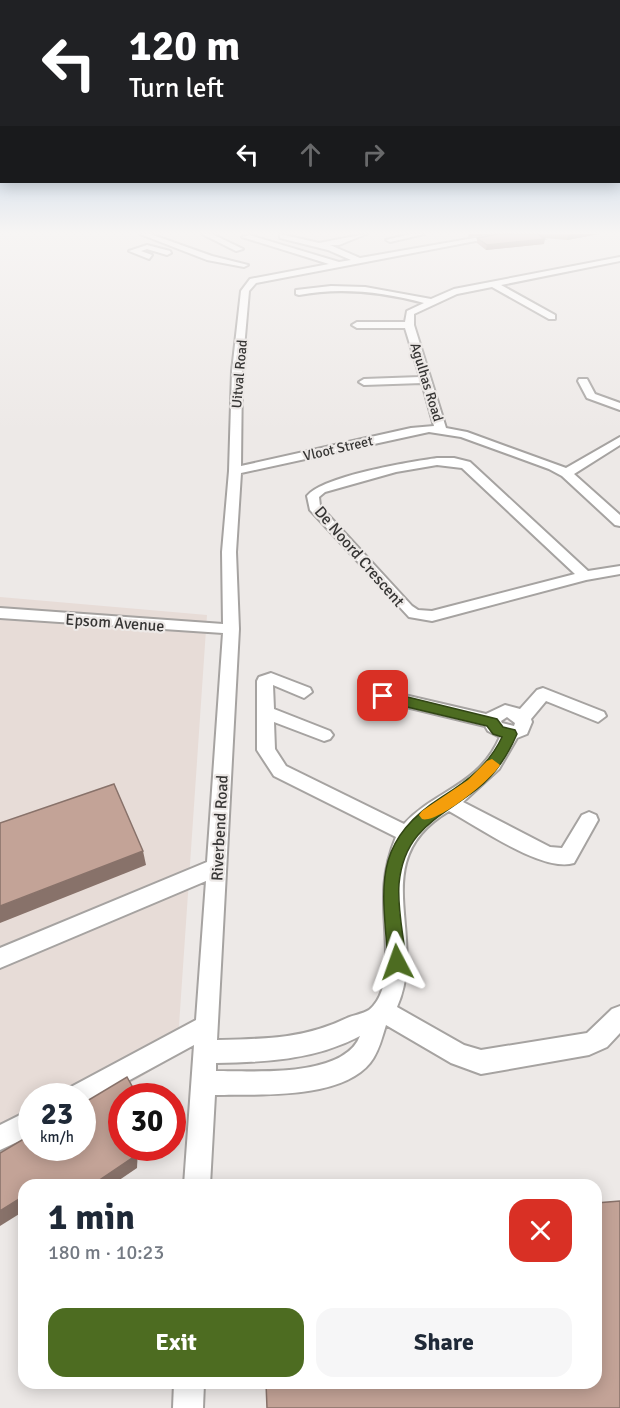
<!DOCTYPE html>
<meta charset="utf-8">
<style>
body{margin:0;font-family:Signika,sans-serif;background:#f6f6f7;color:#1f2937;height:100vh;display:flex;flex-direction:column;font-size:22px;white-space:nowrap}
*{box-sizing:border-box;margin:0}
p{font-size:20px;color:#747a83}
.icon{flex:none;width:33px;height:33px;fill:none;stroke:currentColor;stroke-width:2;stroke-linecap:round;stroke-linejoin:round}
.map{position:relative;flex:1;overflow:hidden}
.drawer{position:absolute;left:18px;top:1179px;width:584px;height:210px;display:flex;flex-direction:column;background:#fff;border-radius:18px;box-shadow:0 3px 15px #0003}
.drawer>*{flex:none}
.hud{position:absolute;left:0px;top:0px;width:621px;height:183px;box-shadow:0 3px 15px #0003;background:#202124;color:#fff;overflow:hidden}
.speed{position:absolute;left:18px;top:1083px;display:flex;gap:12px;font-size:30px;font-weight:700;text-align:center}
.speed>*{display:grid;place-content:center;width:78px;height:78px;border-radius:50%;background:#fff;box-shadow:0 3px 15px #0003;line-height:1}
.speed small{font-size:15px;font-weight:400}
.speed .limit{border:9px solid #d22;background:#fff;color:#111}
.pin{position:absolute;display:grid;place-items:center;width:51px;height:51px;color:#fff;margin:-26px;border-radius:12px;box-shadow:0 3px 9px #0006}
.me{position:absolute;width:66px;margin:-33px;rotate:356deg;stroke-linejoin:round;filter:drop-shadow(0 0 4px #0008)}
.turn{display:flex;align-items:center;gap:21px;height:126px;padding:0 30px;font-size:27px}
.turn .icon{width:78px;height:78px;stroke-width:2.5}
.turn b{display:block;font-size:42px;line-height:51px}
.lanes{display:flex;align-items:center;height:57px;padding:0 30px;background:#0003;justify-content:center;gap:30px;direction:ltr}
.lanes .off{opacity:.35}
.round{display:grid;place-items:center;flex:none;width:63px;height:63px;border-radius:18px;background:#f6f6f7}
.head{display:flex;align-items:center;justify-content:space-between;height:102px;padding:0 30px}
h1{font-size:36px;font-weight:700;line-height:45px}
.primary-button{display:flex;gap:12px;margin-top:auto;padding:12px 30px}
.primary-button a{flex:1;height:69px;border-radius:18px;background:#4d6c21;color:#fff;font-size:24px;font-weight:700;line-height:69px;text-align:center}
.primary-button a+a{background:#f6f6f7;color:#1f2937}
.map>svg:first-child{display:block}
.built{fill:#e7dcd7}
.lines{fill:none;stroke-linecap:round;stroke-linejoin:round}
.minor-casing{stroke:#a6a3a1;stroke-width:4}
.minor{fill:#fff;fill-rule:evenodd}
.wall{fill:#a88c82}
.shaded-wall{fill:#88726a}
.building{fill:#c3a397;stroke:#88726a;stroke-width:1.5}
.route{fill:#4d6c21;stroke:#324615;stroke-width:1.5}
.slow{fill:#f59e0b}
.labels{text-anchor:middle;stroke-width:4.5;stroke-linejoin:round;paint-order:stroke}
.far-street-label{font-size:14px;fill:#363534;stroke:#ede9e7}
.street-label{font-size:16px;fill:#363534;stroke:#ede9e7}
</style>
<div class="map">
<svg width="620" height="1408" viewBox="0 0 620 1408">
<rect width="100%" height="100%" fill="#ede9e7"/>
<polygon class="built" points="0,597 207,615 177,1055 83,1112 82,1096 32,1096 31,1143 0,1162"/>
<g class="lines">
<defs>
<g id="minor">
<polygon points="140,234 150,234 212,256 248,265 244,267 207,260"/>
<polygon points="202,234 212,234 243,249 236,251"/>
<path d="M280,234l39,9 47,-9 -27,11h-9l30,13 137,-24h15l-256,49 -7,8 -7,80 -1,95 170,-38 23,-2 -12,-43 -58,2 -5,-3 5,-3 56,-2 -15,-49h-48l-5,-3 5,-3h48l2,-11 17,-8c-41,-11 -83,-16 -125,-8l-3,-1v-4l35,-4 34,1 66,12 23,-10 166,-32v4l-119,24 54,30v4h-6l-57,-32 -35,7 -43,20v11l32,103 21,4 99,36 54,-31v8l-46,29 46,41v11l-5,-1 -53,-49 -13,-7 -88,-32 -32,-5 -188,41 -5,79 3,77 -22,411c47,-1 87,-1 130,-22 6,-3 16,-4 22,-8 13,-10 17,-31 17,-46 1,-49 -10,-78 10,-127l-122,-61 -17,-26v-69l2,-4 12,-4 39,15 2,4 -8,6 -31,-13 1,24 56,22 3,4 -3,4 -6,2 -50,-19 1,27 11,17 118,58c31,-34 74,-37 96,-87l-12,-6 -3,-5 -108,-26 -2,-4 2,-4 6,-2 103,24 19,-9 15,4 17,-19 6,-2 61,24 2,4 -8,6 -52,-21 -15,18 1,3 -5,12 -10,4 -18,31 -36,33 87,45 12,1 20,-33 7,-3 7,3 2,5 -24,43c-31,10 -97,-37 -125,-52 -85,50 -20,124 -52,196l67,38 17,5 106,-17 25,-24 8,-3v27l-13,14 -18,8 -108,19 -30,-11 -65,-38c-4,12 -7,27 -16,38 -30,37 -113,31 -155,32l-5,90h-26l10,-140 -112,61v-10h-17l4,-8 127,-68 10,-139 -206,87v-20l207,-86 16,-229 -223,-15v-10l223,16 -1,-72 7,-81 3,-100 9,-80 9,-12 79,-15 -87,-27 7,-2 90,27 12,-2 -23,-10 -48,-12zM507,717l8,6 -1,3 -12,-3 -1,-2zM360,1036c-16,42 -107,35 -144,35v-8c51,-1 98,-3 144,-27z"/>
<polygon points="410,234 424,234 390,242 386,240"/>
<polygon points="147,245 170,251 171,253 167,255 147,249 141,251 152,255 149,259 129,251"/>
<polygon points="579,379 587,379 595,394 620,403 620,410 587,398 578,381"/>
<path d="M437,458h17l16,4 118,109 32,-5v8l-34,6 -154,41 -23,-4 -99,-107 -3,-14c16,-20 102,-34 130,-38zM437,465l25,3 113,106 -143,37 -14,-1 -6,-4 -92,-100 -1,-9 6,-5 71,-20z"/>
<polygon points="32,1109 32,1135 0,1150 0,1125"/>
<polygon points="174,1383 204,1383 203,1408 173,1408"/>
</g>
</defs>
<use href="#minor" class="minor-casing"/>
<use href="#minor" class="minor"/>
</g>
<polygon class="wall" points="498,234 599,234 567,240 544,238 544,244 486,250 477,243 477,238"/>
<g class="shaded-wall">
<polygon points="469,234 495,234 468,237"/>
<polygon points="573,234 599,234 567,240 568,235"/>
<polygon points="545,239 544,244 486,250 487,245"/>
<polygon points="143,851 146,865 0,923 0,906"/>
<polygon points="133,1148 138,1148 137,1168 112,1185 92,1185"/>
<polygon points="24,1196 24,1211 0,1226 0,1211"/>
</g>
<g class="building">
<polygon points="498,234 538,234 545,239 487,245 477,238"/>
<polygon points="114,784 143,851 0,906 0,823"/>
<polygon points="127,1077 137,1095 137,1096 122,1096 122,1148 133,1148 132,1158 92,1185 24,1185 24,1196 0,1211 0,1153 32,1134 32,1148 82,1148 82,1104"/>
<polygon points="620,1201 620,1408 267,1408 266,1383 596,1383 596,1203"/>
</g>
<linearGradient id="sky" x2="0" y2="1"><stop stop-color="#87b0d9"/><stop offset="0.54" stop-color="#f7f5f4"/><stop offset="1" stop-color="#f7f5f4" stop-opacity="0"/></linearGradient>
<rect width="620" height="431" fill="url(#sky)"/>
<path class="route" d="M383,691l114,28 6,8 12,3 2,4c-9,21 -21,40 -40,55 -37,29 -73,40 -78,95 -2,25 5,53 7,78l-3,6 -6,2 -6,-2 -3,-6c-5,-74 -18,-119 54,-165 25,-16 47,-32 60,-60l-9,-3 -6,-8 -109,-26 -2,-4z"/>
<path class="slow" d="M492,759l8,6c-9,15 -63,59 -78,54l-3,-4 3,-4 46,-31 19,-19z"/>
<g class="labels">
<g class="far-street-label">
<text transform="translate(239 374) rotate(-85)" y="5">Uitval Road</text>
<text transform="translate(427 382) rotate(73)" y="5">Agulhas Road</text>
<text transform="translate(338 448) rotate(-13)" y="5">Vloot Street</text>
</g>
<g class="street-label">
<text transform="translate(360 556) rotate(49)" y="6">De Noord Crescent</text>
<text transform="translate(115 622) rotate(4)" y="6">Epsom Avenue</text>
<text transform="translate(219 828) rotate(-87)" y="6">Riverbend Road</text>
</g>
</g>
</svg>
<div class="speed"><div>23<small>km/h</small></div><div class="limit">30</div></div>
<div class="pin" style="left:383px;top:696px;background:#d93025"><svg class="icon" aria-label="arrive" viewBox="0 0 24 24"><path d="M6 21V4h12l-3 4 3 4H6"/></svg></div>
<svg class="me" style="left:397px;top:962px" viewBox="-20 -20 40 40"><path d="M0-17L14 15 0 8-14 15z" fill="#4d6c21" stroke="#fff" stroke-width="4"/></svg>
<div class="hud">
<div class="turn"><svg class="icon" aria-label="left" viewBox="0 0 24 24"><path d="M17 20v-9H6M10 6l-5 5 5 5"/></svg><div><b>120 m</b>Turn left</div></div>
<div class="lanes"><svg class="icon" aria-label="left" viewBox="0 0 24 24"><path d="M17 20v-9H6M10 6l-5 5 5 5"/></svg><svg class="icon off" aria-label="ahead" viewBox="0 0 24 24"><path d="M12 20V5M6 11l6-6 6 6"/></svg><svg class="icon off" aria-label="right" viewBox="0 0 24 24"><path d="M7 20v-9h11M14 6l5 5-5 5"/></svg></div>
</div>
<section class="drawer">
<div class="head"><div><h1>1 min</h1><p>180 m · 10:23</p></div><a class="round" style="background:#d93025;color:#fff"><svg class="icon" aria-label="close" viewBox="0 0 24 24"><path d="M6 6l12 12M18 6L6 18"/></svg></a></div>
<div class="primary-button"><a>Exit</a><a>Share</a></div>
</section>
</div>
